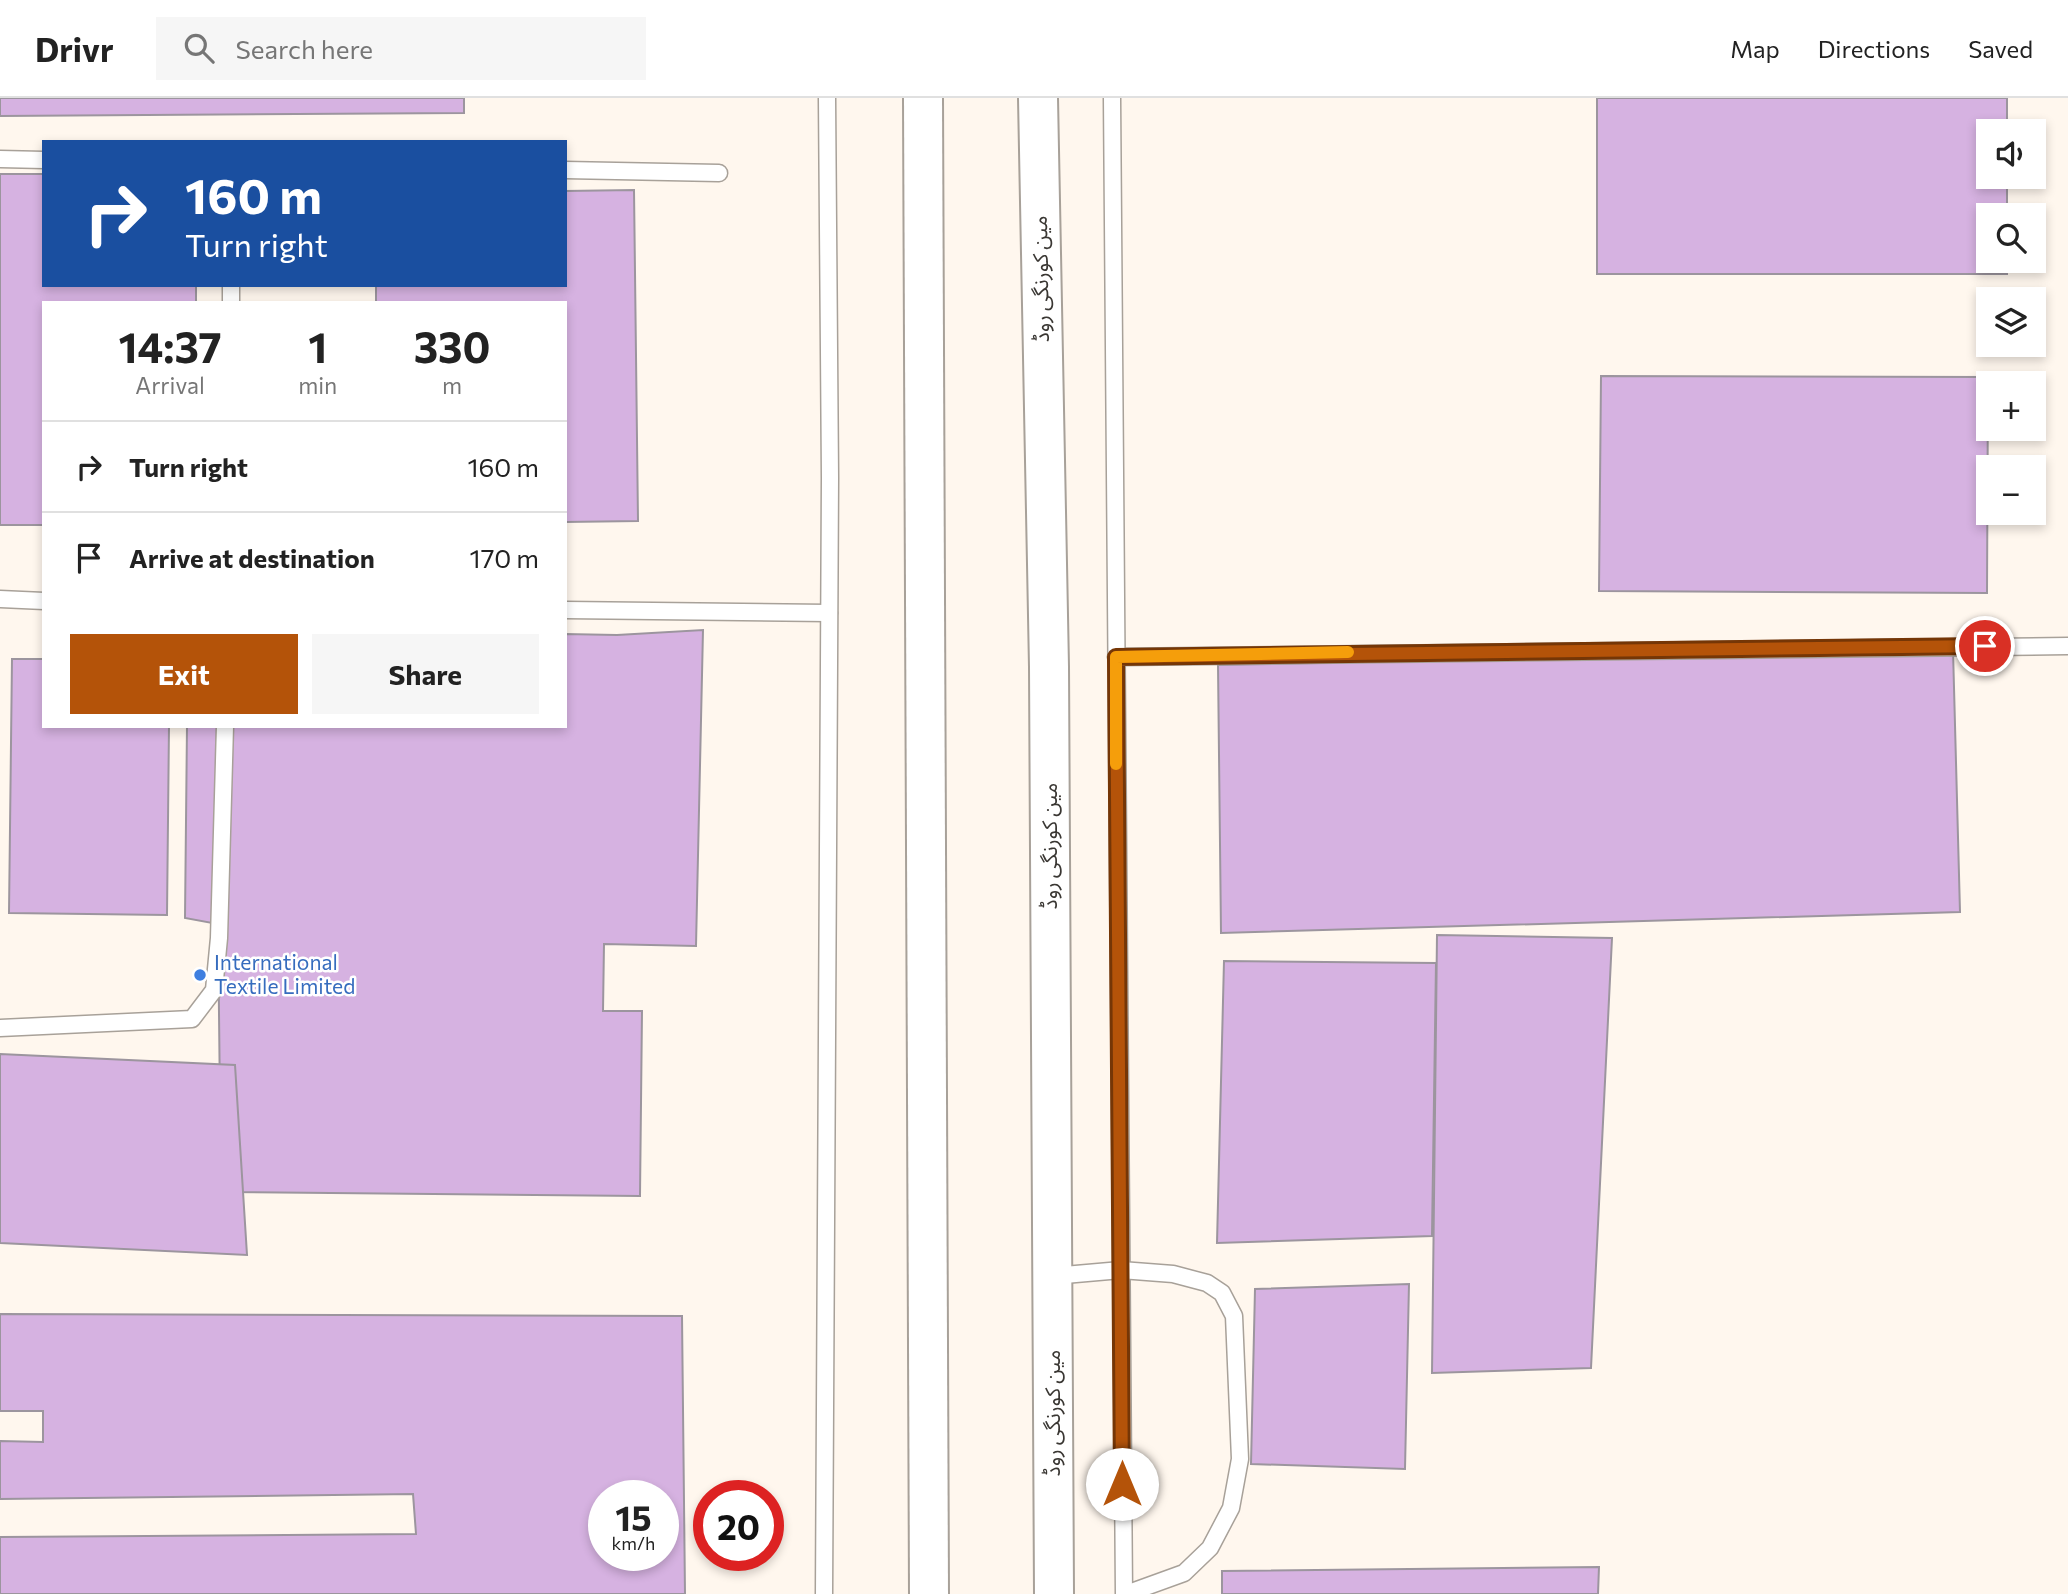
<!DOCTYPE html>
<meta charset="utf-8">
<style>
body{margin:0;font-family:Commissioner,"Noto Sans Arabic",sans-serif;background:#f6f6f6;color:#222;height:100vh;display:flex;flex-direction:column;font-size:26px;white-space:nowrap}
*{box-sizing:border-box;margin:0}
p{font-size:23px;color:#767676}
.icon{flex:none;width:38px;height:38px;fill:none;stroke:currentColor;stroke-width:2;stroke-linecap:round;stroke-linejoin:round}
.map{position:relative;flex:1;overflow:hidden}
.details{position:absolute;left:42px;top:203px;width:525px;height:427px;display:flex;flex-direction:column;background:#fff;border-radius:0px;box-shadow:0 4px 10px #0003}
.details>*{flex:none}
.guide{position:absolute;left:42px;top:42px;width:525px;height:147px;border-radius:0px;box-shadow:0 4px 10px #0003;background:#1a4fa0;color:#fff;overflow:hidden}
.buttons{position:absolute;left:1976px;top:21px;display:grid;gap:14px}
.buttons a{display:grid;place-items:center;width:70px;height:70px;border-radius:0px;background:#fff;box-shadow:0 4px 10px #0003;font-size:35px}
.speed{position:absolute;left:588px;top:1382px;display:flex;gap:14px;font-size:35px;font-weight:700;text-align:center}
.speed>*{display:grid;place-content:center;width:91px;height:91px;border-radius:50%;background:#fff;box-shadow:0 4px 10px #0003;line-height:1}
.speed small{font-size:18px;font-weight:400}
.speed .limit{border:10px solid #d22;background:#fff;color:#111}
.pin{position:absolute;display:grid;place-items:center;width:60px;height:60px;color:#fff;margin:-30px;border:4px solid #fff;border-radius:50%;box-shadow:0 2px 7px #0007}
.me{position:absolute;width:77px;margin:-38px;rotate:0deg;stroke-linejoin:round;filter:drop-shadow(0 0 5px #0008)}
.turn{display:flex;align-items:center;gap:24px;height:147px;padding:0 28px;font-size:32px}
.turn .icon{width:91px;height:91px;stroke-width:2.5}
.turn b{display:block;font-size:49px;line-height:60px}
.eta{display:flex;justify-content:space-evenly;align-items:center;height:119px;text-align:center}
.eta b{font-size:42px;font-weight:700;line-height:49px}
.cta{display:flex;gap:14px;margin-top:auto;padding:14px 28px}
.cta a{flex:1;height:80px;border-radius:0px;background:#b45309;color:#fff;font-size:28px;font-weight:700;line-height:80px;text-align:center}
.cta a+a{background:#f6f6f6;color:#222}
ul{padding:0;list-style:none}
li{display:flex;align-items:center;gap:21px;height:91px;padding:0 28px;border-top:2px solid #e0e0e0}
li div{flex:1}
li b{display:block;font-size:26px}
li em{font-style:normal}
header{display:flex;align-items:center;gap:42px;box-sizing:border-box;height:98px;padding:0 35px;background:#fff;border-bottom:2px solid #e0e0e0}
header strong{font-size:33px}
nav{display:flex;gap:38px;margin-inline-start:auto;font-size:24px}
.search{width:490px;height:63px;background:#f6f6f6;display:flex;align-items:center;gap:18px;box-sizing:border-box;padding:0 24px;border-radius:0px;color:#767676;font-size:26px}
.map>svg:first-child{display:block}
.building{fill:#d6b2e1;stroke:#9c959e;stroke-width:2;fill-rule:evenodd}
.lines{fill:none;stroke-linecap:round;stroke-linejoin:round}
.lane-casing{stroke:#a8a199;stroke-width:19}
.primary-casing{stroke:#a8a199;stroke-width:42}
.lane{stroke:#fff;stroke-width:16}
.primary{stroke:#fff;stroke-width:38}
.route-casing{stroke:#753606;stroke-width:18}
.route{stroke:#b45309;stroke-width:12}
.slow{stroke:#f59e0b;stroke-width:12}
.shop-dot{fill:#3f7fe0;stroke:#fff;stroke-width:2.5}
.labels{text-anchor:middle;stroke-width:5;stroke-linejoin:round;paint-order:stroke}
.street-label{font-size:21px;fill:#3a3733;stroke:#fff}
.shop-label{font-size:21px;fill:#366cbe;stroke:#fff;text-anchor:start}
</style>
<header>
<strong>Drivr</strong>
<div class="search"><svg class="icon" aria-label="search" viewBox="0 0 24 24"><circle cx="10" cy="10" r="6"/><path d="M15 15l6 6"/></svg>Search here</div>
<nav><a>Map</a><a>Directions</a><a>Saved</a></nav>
</header>
<div class="map">
<svg width="2068" height="1496" viewBox="0 0 2068 1496">
<rect width="100%" height="100%" fill="#fff7ee"/>
<g class="building">
<polygon points="0,0 464,0 464,15 0,18"/>
<polygon points="1597,0 2007,0 2007,33 1988,33 1988,79 2007,79 2007,117 1988,117 1988,163 2007,163 2007,176 1597,176"/>
<polygon points="0,76 44,76 44,187 196,187 196,205 44,205 44,427 0,427"/>
<polygon points="634,92 638,423 565,424 565,205 376,205 376,187 565,187 565,93"/>
<polygon points="1601,278 1988,279 1987,495 1599,493"/>
<polygon points="703,532 696,848 604,846 603,913 642,913 640,1098 221,1094 218,826 185,820 187,628 565,628 565,536 617,537"/>
<polygon points="1953,552 1960,814 1221,835 1218,567"/>
<polygon points="12,561 44,561 44,628 169,628 167,817 9,815"/>
<polygon points="1437,837 1612,840 1591,1270 1432,1275"/>
<polygon points="1224,863 1436,865 1432,1138 1217,1145"/>
<polygon points="0,956 235,967 247,1157 0,1145"/>
<polygon points="1409,1186 1405,1371 1251,1366 1255,1191"/>
<path d="M0,1216l682,2 3,278h-685v-57l416,-3 -3,-40 -413,5v-58l43,1v-31h-43zM604,1398h59v60h-59z"/>
<polygon points="1599,1469 1598,1496 1222,1496 1222,1473"/>
</g>
<g class="lines">
<defs>
<g id="lane">
<polyline points="1112,0 1124,1496"/>
<polyline points="0,61 44,62"/>
<polyline points="565,72 719,75"/>
<polyline points="231,205 231,187"/>
<polyline points="0,501 44,503"/>
<polyline points="565,512 829,515"/>
<polyline points="1116,559 2068,548"/>
<polyline points="0,930 192,921 214,892 219,840 225,628"/>
<polyline points="1053,1178 1121,1172 1173,1176 1207,1185 1222,1195 1234,1218 1240,1361 1231,1410 1210,1450 1184,1475 1126,1496"/>
<polyline points="824,1496 830,380 827,0"/>
</g>
<g id="primary">
<polyline points="923,0 929,1496"/>
<polyline points="1038,0 1049,569 1054,1496"/>
</g>
</defs>
<use href="#lane" class="lane-casing"/>
<use href="#primary" class="primary-casing"/>
<use href="#lane" class="lane"/>
<use href="#primary" class="primary"/>
</g>
<g class="lines">
<defs>
<polyline id="route" points="1122,1386 1116,559 1985,548"/>
</defs>
<use href="#route" class="route-casing"/>
<use href="#route" class="route"/>
<polyline class="slow" points="1116,666 1116,559 1348,554"/>
</g>
<circle class="shop-dot" cx="200" cy="877" r="7"/>
<g class="labels">
<g class="street-label">
<text transform="translate(1041 181) rotate(-91)" y="7">مین کورنگی روڈ</text>
<text transform="translate(1050 748) rotate(-90)" y="7">مین کورنگی روڈ</text>
<text transform="translate(1053 1315) rotate(-90)" y="7">مین کورنگی روڈ</text>
</g>
<g class="shop-label">
<text x="214" y="872">International<tspan x="214" dy="24">Textile Limited</tspan></text>
</g>
</g>
</svg>
<div class="buttons">
<a><svg class="icon" aria-label="sound" viewBox="0 0 24 24"><path d="M4 9h4l5-4v14l-5-4H4zM17 9q2 3 0 6"/></svg></a>
<a><svg class="icon" aria-label="search" viewBox="0 0 24 24"><circle cx="10" cy="10" r="6"/><path d="M15 15l6 6"/></svg></a>
<a><svg class="icon" aria-label="layers" viewBox="0 0 24 24"><path d="M12 4l9 5-9 5-9-5zM3 14l9 5 9-5"/></svg></a>
<a>+</a>
<a>−</a>
</div>
<div class="speed"><div>15<small>km/h</small></div><div class="limit">20</div></div>
<div class="pin" style="left:1985px;top:548px;background:#d93025"><svg class="icon" aria-label="arrive" viewBox="0 0 24 24"><path d="M6 21V4h12l-3 4 3 4H6"/></svg></div>
<svg class="me" style="left:1122px;top:1386px" viewBox="-20 -20 40 40"><circle r="19" fill="#fff"/><path d="M0-13L10 11 0 6-10 11z" fill="#b45309"/></svg>
<div class="guide">
<div class="turn"><svg class="icon" aria-label="right" viewBox="0 0 24 24"><path d="M7 20v-9h11M14 6l5 5-5 5"/></svg><div><b>160 m</b>Turn right</div></div>
</div>
<section class="details">
<div class="eta">
<div><b>14:37</b><p>Arrival</p></div>
<div><b>1</b><p>min</p></div>
<div><b>330</b><p>m</p></div>
</div>
<ul>
<li><svg class="icon" aria-label="right" viewBox="0 0 24 24"><path d="M7 20v-9h11M14 6l5 5-5 5"/></svg><div><b>Turn right</b></div><em>160 m</em></li>
<li><svg class="icon" aria-label="arrive" viewBox="0 0 24 24"><path d="M6 21V4h12l-3 4 3 4H6"/></svg><div><b>Arrive at destination</b></div><em>170 m</em></li>
</ul>
<div class="cta"><a>Exit</a><a>Share</a></div>
</section>
</div>
